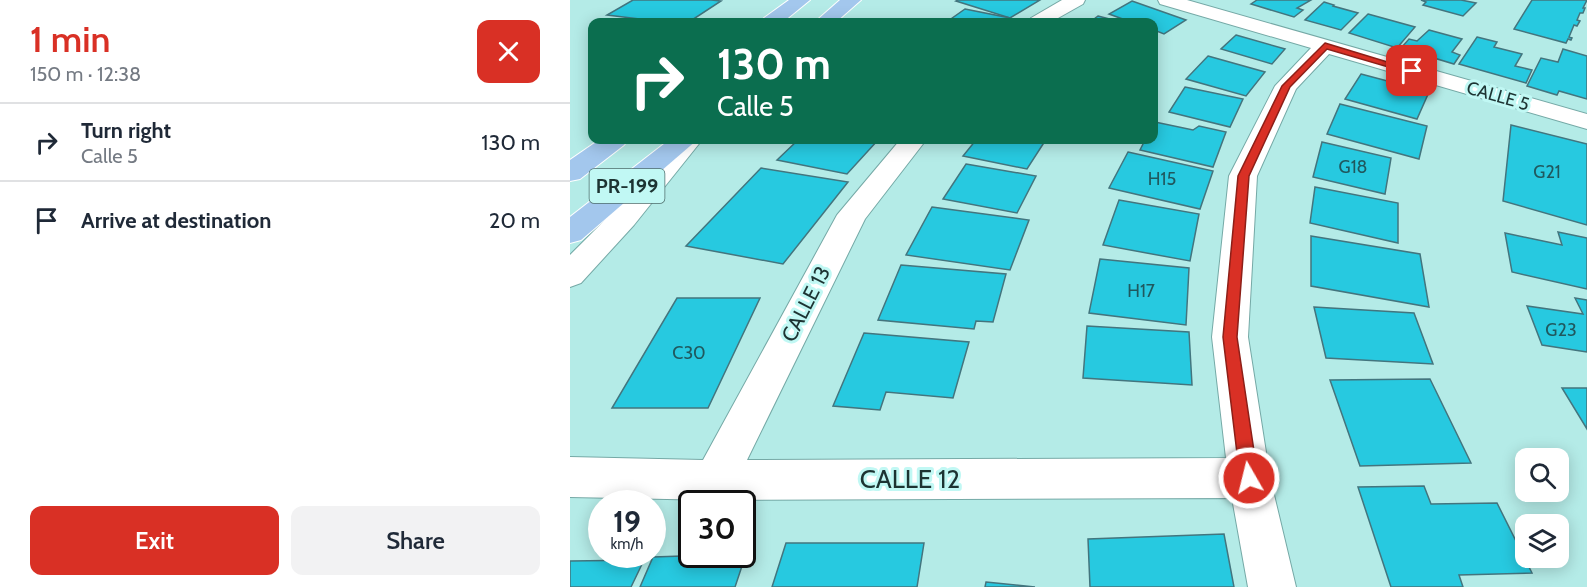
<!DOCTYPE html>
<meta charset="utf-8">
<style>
body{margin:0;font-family:Cabin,sans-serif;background:#f2f2f3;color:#1f2937;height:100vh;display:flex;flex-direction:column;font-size:22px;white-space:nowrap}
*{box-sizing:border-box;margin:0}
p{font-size:20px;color:#747a83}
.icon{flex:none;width:33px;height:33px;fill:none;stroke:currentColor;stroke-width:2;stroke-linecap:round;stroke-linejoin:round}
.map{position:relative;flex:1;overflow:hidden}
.side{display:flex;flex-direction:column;background:#fff;width:570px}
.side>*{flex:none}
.guide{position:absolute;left:18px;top:18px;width:570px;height:126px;border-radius:12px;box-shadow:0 3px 15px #0003;background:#0b6e4f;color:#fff;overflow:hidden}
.buttons{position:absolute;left:945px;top:448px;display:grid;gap:12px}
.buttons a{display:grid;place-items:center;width:54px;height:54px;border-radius:12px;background:#fff;box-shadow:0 3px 15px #0003;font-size:30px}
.speed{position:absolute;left:18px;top:490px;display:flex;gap:12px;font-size:30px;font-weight:700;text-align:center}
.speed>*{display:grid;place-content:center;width:78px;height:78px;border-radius:50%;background:#fff;box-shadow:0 3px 15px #0003;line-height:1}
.speed small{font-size:15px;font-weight:400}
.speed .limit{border:3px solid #111;border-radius:9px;background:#fff;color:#111}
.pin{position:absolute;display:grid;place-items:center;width:51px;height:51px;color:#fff;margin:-26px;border-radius:12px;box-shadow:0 3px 9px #0006}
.me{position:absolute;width:66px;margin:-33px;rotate:352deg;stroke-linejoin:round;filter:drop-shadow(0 0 4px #0008)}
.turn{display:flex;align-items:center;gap:21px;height:126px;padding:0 30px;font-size:27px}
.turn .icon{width:78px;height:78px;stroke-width:2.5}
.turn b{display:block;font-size:42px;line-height:51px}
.round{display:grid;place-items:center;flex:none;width:63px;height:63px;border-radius:12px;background:#f2f2f3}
.headline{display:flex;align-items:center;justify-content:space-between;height:102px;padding:0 30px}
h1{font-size:36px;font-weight:600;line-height:45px;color:#d93025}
.action{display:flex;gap:12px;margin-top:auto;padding:12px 30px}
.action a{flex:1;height:69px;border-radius:12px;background:#d93025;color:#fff;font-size:24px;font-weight:600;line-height:69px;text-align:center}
.action a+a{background:#f2f2f3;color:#1f2937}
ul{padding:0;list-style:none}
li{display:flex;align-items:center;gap:18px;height:78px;padding:0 30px;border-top:2px solid #e0e1e3}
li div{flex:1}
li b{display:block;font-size:22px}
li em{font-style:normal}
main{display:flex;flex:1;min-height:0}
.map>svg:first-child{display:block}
.building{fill:#27c9e0;stroke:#43757e;stroke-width:1.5}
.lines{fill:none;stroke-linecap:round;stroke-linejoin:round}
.minor-casing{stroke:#75a9a6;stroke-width:2}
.major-casing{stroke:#fff;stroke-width:2}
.minor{fill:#fff;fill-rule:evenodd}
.major{fill:#a3c7ed;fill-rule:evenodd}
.route{fill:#d93025;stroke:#8d1f18;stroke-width:1.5}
.labels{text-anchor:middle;stroke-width:6;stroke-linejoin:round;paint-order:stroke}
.far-street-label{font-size:18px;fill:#1d3332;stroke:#c1f8f4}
.number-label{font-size:18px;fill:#20585e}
.shield{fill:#c1f8f4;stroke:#4e6e6c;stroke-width:1.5}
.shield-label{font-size:20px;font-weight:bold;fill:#1d3332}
.street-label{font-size:21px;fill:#1d3332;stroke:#c1f8f4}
.near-street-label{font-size:26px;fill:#1d3332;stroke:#c1f8f4}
</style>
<main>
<section class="side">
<div class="headline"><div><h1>1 min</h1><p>150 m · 12:38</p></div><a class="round" style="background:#d93025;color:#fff"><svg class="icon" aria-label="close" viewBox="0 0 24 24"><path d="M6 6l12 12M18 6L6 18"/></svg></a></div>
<ul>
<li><svg class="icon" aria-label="right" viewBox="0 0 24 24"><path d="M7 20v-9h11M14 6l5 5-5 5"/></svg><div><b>Turn right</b><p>Calle 5</p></div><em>130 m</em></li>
<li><svg class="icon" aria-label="arrive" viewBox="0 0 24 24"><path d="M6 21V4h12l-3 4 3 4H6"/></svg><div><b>Arrive at destination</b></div><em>20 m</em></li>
</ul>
<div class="action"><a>Exit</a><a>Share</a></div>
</section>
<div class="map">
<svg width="1017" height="587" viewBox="0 0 1017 587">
<rect width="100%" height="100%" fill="#b4ebe7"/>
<g class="building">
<polygon points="63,0 141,0 151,1 119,22 94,22 37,15"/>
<polygon points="388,0 470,0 440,18 386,1"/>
<polygon points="687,0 741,0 727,8 733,10 724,17 681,4"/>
<polygon points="851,0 891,0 906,3 893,16 853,5 856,2"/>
<polygon points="962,0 1017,0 1013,8 1015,8 1013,13 1010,13 1007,20 1010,21 1007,26 1004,25 999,37 1002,38 1001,40 998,39 996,43 944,29"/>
<polygon points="562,1 616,20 594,34 584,30 584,22 561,22 539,14"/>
<polygon points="754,2 764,5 763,6 788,13 771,30 735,20"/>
<polygon points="395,9 440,18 435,22 378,21"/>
<polygon points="798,14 845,27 827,48 779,33"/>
<polygon points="528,16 551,22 520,22"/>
<polygon points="859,30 892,39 882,52 890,55 884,64 831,48 839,39 847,41"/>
<polygon points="666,35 715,49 702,64 651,49"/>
<polygon points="907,37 927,42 924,47 952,54 945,66 962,70 956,83 889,64"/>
<polygon points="993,49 1017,56 1017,99 989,91 987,95 957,86 971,58 988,62"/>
<polygon points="638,56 695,72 676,96 616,79"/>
<polygon points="791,74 859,92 847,119 775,99"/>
<polygon points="615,87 673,99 660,127 599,112"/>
<polygon points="770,104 857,126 849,159 757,134"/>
<polygon points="585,122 623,130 629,126 656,132 643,167 570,150 574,142 564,140 584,140"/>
<polygon points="941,125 1017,144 1017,225 933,201"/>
<polygon points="228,140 308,140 277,174 207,160"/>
<polygon points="406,140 466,140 475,141 457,169 393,156"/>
<polygon points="752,142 821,158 815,194 743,177"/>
<polygon points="558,152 643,171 630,209 539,188"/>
<polygon points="396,164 466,176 447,213 373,199"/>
<polygon points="191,168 278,182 213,264 116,246"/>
<polygon points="745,187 828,203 828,243 740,223"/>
<polygon points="549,200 629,214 620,261 533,245"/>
<polygon points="362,207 459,220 440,270 336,255"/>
<polygon points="988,232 1017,238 1017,289 942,272 935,233 992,245"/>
<polygon points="741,236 850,254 859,307 741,286"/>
<polygon points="530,259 619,268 616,325 519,313"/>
<polygon points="331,265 436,274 423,322 406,321 404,329 308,320"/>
<polygon points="107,298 190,298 138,408 42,408"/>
<polygon points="1005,298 1017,300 1017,352 972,345 957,306 1013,314"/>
<polygon points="744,307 844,313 863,364 756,358"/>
<polygon points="517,326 619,332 622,385 513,378"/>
<polygon points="294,333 399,342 383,398 316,392 310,410 263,406"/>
<polygon points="860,379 901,463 790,466 760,380"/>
<polygon points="992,388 1017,388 1017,429"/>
<polygon points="854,486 861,504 927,503 962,573 889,575 893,587 821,587 788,487"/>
<polygon points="654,534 664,587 520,587 518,539"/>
<polygon points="216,543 354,543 347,587 202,587"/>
<polygon points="172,554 176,554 165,587 70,587 83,557"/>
<polygon points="74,560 61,587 0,587 0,561"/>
<polygon points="416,582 465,587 415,587"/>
</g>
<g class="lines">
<defs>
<g id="minor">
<polygon points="492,0 515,0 513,4 481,22 458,22 461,18"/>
<polygon points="588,0 617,0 1017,114 1017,129 759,54 726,89 687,176 678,337 700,478 726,587 678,587 662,498 145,500 0,497 0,457 133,460 267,215 330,140 356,140 295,219 177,460 656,458 642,337 659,176 705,86 741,48 590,4"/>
<polygon points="106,140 132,140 64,225 11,283 0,287 0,255 44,211"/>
</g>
<g id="major">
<polygon points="219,0 240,0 213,22 191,22 194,18"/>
<polygon points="270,0 291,0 266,22 245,22"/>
<polygon points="29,140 58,140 54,145 10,179 0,181 0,160"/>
<polygon points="99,140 127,140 11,240 0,243 0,217"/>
</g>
</defs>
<use href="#minor" class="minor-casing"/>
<use href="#major" class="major-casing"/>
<use href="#minor" class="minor"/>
<use href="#major" class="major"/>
</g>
<polygon class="route" points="755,43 847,71 842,74 757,49 720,87 679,176 667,337 688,478 685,484 679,486 673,484 670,478 653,337 668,176 712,86"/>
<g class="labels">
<g class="far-street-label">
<text transform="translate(928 96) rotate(16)" y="6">CALLE 5</text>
</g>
<g class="number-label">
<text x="783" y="173">G18</text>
<text x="977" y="178">G21</text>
<text x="592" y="185">H15</text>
<text x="571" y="297">H17</text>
<text x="991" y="336">G23</text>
<text x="119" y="359">C30</text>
</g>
<rect class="shield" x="19.5" y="169" width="75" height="34" rx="4.5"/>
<g class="shield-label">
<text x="57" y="193">PR-199</text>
</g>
<g class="street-label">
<text transform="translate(236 304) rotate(-63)" y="7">CALLE 13</text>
</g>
<g class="near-street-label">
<text x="340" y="488">CALLE 12</text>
</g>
</g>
</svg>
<div class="buttons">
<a><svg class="icon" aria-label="search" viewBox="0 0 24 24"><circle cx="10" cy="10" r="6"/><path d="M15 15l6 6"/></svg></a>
<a><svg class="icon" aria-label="layers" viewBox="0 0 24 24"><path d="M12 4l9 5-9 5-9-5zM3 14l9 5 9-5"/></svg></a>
</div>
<div class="speed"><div>19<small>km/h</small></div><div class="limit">30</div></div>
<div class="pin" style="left:842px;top:71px;background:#d93025"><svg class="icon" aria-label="arrive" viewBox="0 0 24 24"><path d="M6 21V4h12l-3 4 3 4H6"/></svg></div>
<svg class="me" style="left:679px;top:478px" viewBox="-20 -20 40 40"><circle r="17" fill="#d93025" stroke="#fff" stroke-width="3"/><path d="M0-11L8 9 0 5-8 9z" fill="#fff"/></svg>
<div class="guide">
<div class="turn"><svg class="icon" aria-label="right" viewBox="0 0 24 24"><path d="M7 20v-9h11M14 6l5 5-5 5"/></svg><div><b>130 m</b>Calle 5</div></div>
</div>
</div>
</main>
